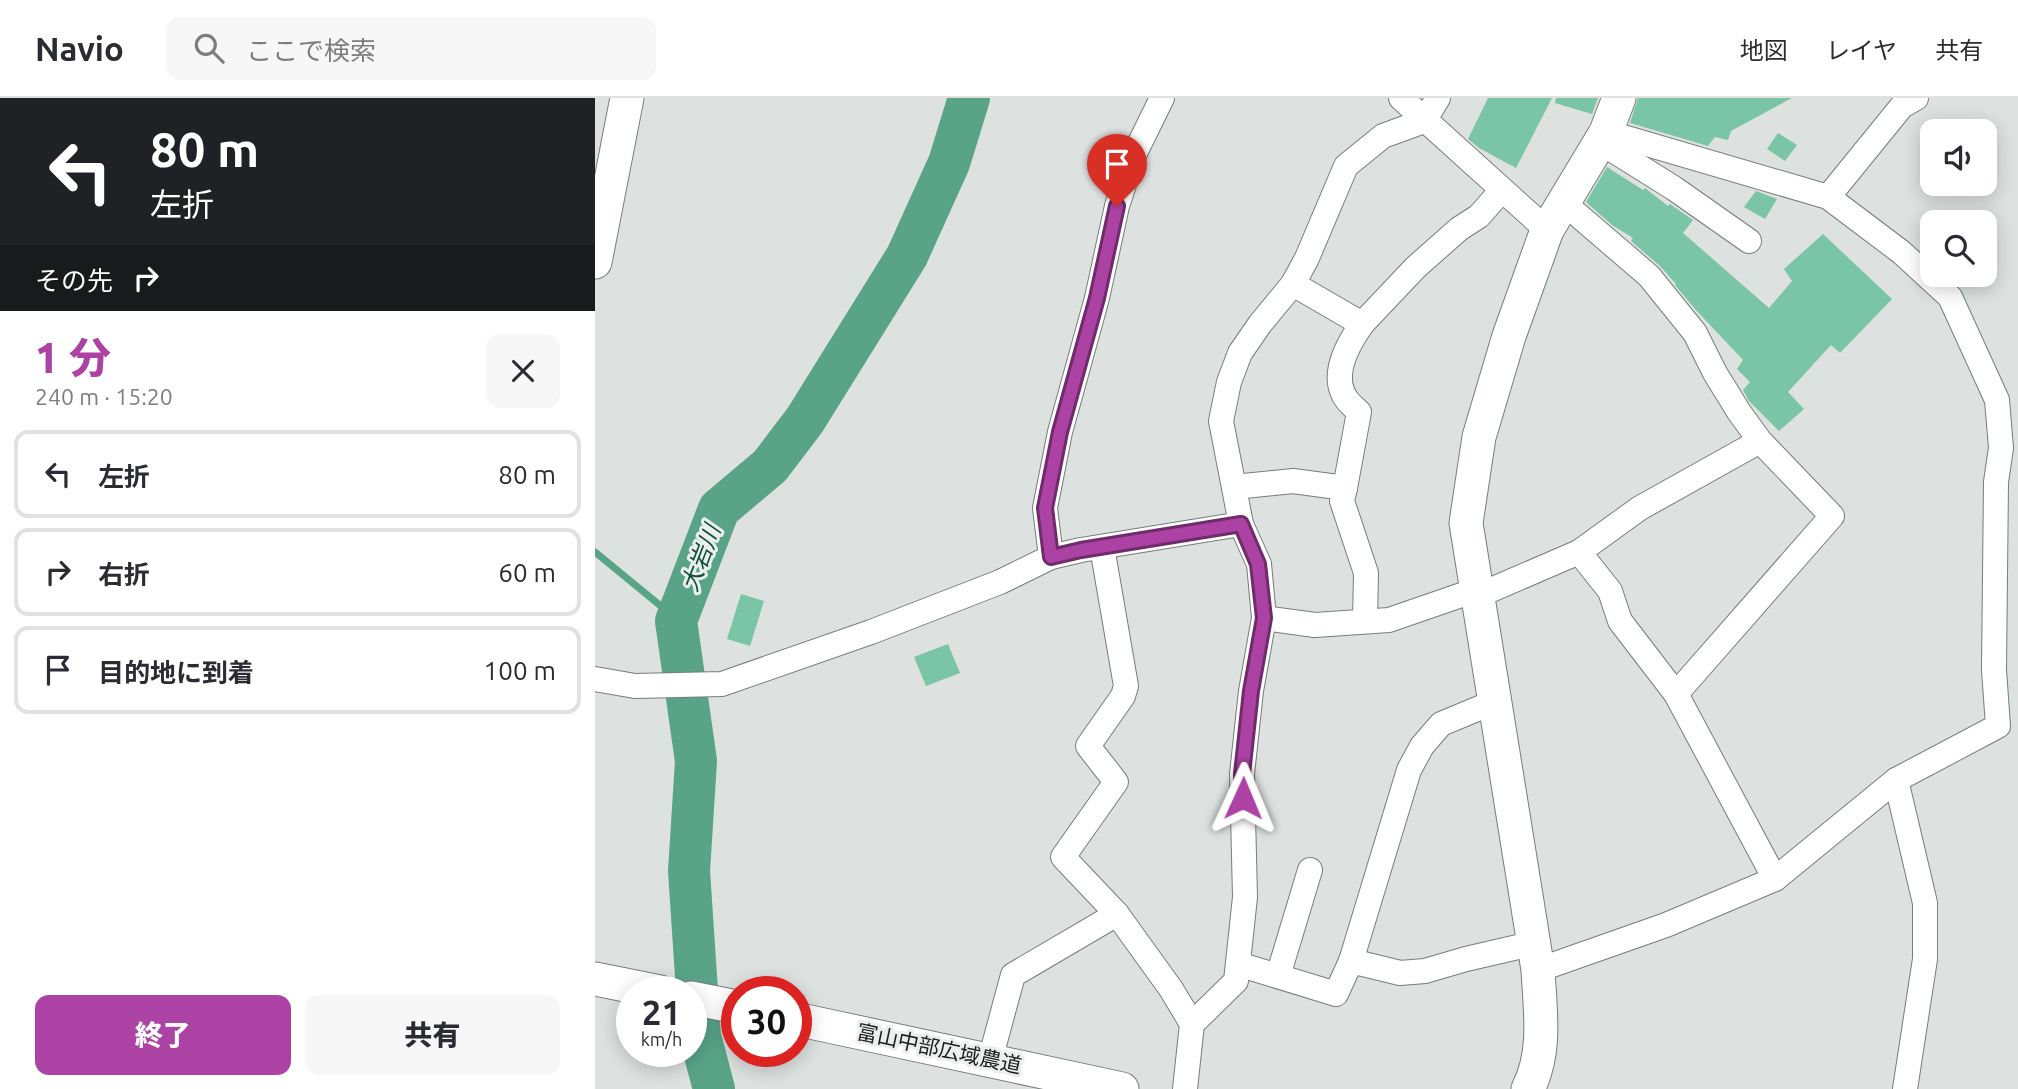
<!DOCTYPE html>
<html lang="ja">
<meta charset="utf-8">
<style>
body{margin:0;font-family:Ubuntu,"Noto Sans JP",sans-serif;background:#f7f7f7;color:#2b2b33;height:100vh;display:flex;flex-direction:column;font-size:26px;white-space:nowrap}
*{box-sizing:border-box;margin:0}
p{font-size:23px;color:#7c7c81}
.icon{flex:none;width:38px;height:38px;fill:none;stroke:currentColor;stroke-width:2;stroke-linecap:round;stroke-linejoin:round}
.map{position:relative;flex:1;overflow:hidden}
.details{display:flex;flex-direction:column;background:#fff;width:595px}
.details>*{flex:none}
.hud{background:#202124;color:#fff;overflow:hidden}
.fabs{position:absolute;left:1325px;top:21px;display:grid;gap:14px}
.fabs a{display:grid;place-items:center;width:77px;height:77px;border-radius:14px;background:#fff;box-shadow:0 4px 18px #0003;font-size:35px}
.speed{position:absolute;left:21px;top:878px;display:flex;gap:14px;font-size:35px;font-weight:700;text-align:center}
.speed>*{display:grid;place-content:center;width:91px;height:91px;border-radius:50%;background:#fff;box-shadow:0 4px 18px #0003;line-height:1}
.speed small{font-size:18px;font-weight:400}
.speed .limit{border:10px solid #d22;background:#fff;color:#111}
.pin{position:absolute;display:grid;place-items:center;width:60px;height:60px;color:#fff;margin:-72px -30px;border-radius:50% 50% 50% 0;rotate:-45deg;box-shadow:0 0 7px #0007}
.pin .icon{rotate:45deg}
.me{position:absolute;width:77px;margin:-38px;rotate:1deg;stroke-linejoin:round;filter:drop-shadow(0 0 5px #0008)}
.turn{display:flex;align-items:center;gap:24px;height:147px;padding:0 35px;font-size:32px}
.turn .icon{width:91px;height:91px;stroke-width:2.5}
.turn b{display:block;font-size:49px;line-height:60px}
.then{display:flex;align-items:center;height:66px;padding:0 35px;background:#0003;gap:14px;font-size:26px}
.round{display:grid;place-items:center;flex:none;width:74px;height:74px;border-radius:14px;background:#f7f7f7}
.headline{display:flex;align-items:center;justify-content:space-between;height:119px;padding:0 35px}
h1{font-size:42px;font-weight:800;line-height:52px;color:#ac42a4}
.primary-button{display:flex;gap:14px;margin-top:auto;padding:14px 35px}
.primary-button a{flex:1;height:80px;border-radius:14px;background:#ac42a4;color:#fff;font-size:28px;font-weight:800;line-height:80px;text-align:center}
.primary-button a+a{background:#f7f7f7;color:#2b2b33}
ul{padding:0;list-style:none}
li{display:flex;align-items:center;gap:21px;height:88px;margin:0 14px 10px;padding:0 21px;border:4px solid #e1e1e2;border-radius:14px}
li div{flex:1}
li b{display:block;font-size:26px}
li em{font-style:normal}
header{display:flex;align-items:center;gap:42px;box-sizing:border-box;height:98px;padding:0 35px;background:#fff;border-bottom:2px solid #e1e1e2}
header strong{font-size:33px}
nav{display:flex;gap:38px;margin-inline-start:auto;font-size:24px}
.search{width:490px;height:63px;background:#f7f7f7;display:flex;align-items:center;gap:18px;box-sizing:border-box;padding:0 24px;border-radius:14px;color:#7c7c81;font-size:26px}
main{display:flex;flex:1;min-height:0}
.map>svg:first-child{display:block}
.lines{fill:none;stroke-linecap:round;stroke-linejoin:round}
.stream{stroke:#59a489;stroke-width:7}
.river{stroke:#59a489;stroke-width:42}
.building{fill:#7ac5a8}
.street-casing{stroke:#787c7b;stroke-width:26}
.secondary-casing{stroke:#787c7b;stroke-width:35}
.street{stroke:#fff;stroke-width:24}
.secondary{stroke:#fff;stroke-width:33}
.route-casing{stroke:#702b6b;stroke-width:18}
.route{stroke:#ac42a4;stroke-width:12}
.labels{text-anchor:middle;stroke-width:6;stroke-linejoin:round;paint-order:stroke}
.street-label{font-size:21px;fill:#1c1d1d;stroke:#eaefed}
.water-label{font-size:23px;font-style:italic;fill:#0e4d3a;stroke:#eaefed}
</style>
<header>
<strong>Navio</strong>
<div class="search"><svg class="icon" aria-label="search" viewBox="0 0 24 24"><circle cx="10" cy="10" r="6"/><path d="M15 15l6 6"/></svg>ここで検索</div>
<nav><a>地図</a><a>レイヤ</a><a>共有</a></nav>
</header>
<main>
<section class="details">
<div class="hud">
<div class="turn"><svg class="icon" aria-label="left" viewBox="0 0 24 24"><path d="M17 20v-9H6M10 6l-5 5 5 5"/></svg><div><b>80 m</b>左折</div></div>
<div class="then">その先<svg class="icon" aria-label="right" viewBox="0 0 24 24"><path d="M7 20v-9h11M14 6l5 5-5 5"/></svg></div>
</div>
<div class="headline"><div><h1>1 分</h1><p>240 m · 15:20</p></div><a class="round"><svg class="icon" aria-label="close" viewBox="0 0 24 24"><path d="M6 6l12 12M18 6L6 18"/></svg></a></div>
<ul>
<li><svg class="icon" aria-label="left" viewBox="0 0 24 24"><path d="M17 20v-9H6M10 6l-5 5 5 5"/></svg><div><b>左折</b></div><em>80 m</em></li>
<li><svg class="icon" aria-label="right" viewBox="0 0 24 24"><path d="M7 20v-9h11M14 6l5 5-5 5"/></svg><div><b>右折</b></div><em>60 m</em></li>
<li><svg class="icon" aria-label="arrive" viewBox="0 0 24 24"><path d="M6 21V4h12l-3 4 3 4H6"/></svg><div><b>目的地に到着</b></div><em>100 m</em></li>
</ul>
<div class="primary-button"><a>終了</a><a>共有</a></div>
</section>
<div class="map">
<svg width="1423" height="991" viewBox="0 0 1423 991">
<rect width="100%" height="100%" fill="#dde1df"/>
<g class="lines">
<polyline class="stream" points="0,454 67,509 81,523"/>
<polyline class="river" points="119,991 105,938 94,773 101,663 81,523 124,411 175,368 210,322 312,158 354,65 374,0"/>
</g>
<g class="building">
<polygon points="893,0 957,0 921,70 884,50 873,41"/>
<polygon points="961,0 1003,0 997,16 960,5"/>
<polygon points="1043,0 1197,0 1136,33 1133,42 1120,39 1113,48 1035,25"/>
<polygon points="1183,35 1202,47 1190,63 1172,51"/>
<polygon points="1012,69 1048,92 1050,90 1073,108 1075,106 1098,122 1088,135 1174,210 1197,183 1189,171 1228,136 1297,201 1245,255 1236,247 1193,294 1209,311 1184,333 1154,303 1148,292 1155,284 1142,271 1148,262 1100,211 1080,187 1081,186 1065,168 1036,143 1038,140 1017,127 991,104"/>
<polygon points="1161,93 1182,101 1170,121 1149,109"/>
<polygon points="146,496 169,503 155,548 132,541"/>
<polygon points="353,546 365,575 331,588 319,559"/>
</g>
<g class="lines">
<defs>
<g id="street">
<polyline points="806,0 952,132"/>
<polyline points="1005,44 1080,91 1154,143"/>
<polyline points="1233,99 1307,8 1321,0"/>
<polyline points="969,105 1054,178 1100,235 1120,275 1144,314 1165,343 1237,418 1081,596 1025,523 1015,493 984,454 1045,410 1165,343"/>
<path d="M698,186l69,40c-14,20 -33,52 -15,76 3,4 8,8 12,12l-14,76"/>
<polyline points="767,226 821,169 864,131 884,118 907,92"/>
<polyline points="639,389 698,383 750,390 747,403 771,475 770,523"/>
<polyline points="507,449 531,588 528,598 493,648 521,684 468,759 522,816 576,891 597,926"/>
<polyline points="456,459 450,410 465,334 502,200 522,108 538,59 567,0"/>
<polyline points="882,498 984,454"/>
<polyline points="669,520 720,527 794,522 881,492"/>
<polyline points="0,581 40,588 127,586 276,534 405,484 456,459 486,452 646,426"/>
<polyline points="1081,596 1180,781"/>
<polyline points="1301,682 1330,805 1330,861 1310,991"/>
<polyline points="756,863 814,672 827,648 846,626 899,604"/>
<polyline points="643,866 741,896 756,863 805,875 830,873 871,861 940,845"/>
<polyline points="943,872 1071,827 1180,781 1301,682 1403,628 1399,572 1401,384 1406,350 1402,302 1355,199 1306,154 1233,99 1011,34"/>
<polyline points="683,878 715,772"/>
<polyline points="395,962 418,877 522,816"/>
<polyline points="590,991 597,926 641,883 650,799 647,676 656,593 669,520 664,466 646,426 626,323 634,284 645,255 665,226 698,186 712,160 751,68 788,38 829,23 843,0"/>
</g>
<g id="secondary">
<polyline points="0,164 32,0"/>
<polyline points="0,881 65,894"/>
<polyline points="96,900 142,909"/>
<polyline points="201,921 527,991"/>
<path d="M933,991c19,-37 12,-79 10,-119l-72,-447 13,-86 30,-101 38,-106 59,-98 13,-34"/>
</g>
</defs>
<use href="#street" class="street-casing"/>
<use href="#secondary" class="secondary-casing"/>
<use href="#street" class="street"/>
<use href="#secondary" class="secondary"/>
</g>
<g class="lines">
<defs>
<polyline id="route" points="522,108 502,200 465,334 450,410 456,459 486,452 646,426 663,466 669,520 656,593 647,676 648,700"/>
</defs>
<use href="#route" class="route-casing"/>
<use href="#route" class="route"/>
</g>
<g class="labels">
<g class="street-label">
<text transform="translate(344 951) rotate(12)" y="7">富山中部広域農道</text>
</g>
<g class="water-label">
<text transform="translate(106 460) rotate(-69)" y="8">大岩川</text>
</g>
</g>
</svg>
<div class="fabs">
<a><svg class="icon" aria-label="sound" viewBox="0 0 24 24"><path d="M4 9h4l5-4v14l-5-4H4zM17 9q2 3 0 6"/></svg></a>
<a><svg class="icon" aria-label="search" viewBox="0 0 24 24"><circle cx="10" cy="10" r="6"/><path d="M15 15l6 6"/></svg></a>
</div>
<div class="speed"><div>21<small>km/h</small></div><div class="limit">30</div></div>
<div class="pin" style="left:522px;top:108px;background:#d93025"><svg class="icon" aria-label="arrive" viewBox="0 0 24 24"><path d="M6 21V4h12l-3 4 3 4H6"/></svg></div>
<svg class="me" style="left:648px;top:700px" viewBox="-20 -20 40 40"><path d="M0-17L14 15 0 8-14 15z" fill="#ac42a4" stroke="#fff" stroke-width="4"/></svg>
</div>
</main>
